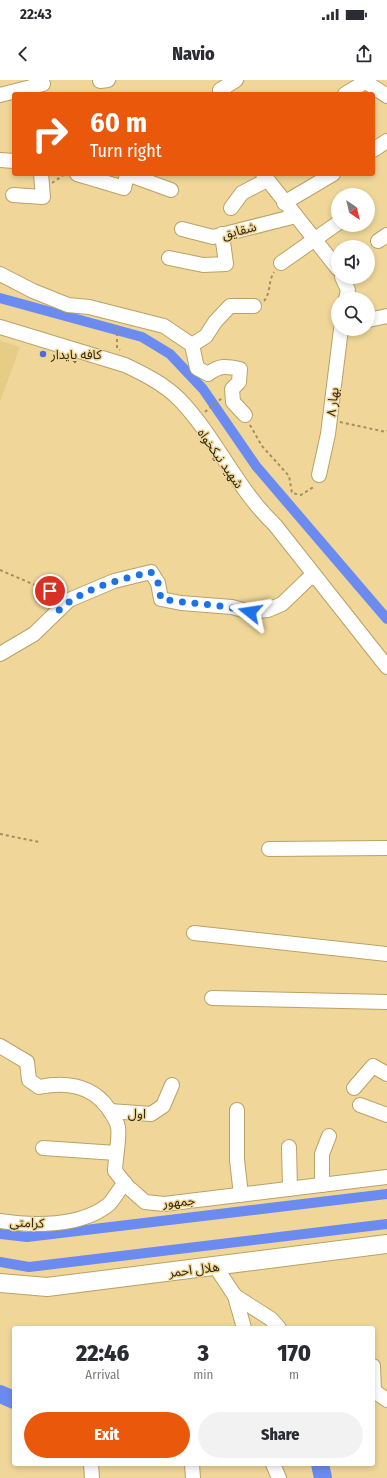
<!DOCTYPE html>
<meta charset="utf-8">
<style>
body{margin:0;font-family:"Fira Sans Condensed","Noto Sans Arabic",sans-serif;background:#f2f2f3;color:#2b2b33;height:100vh;display:flex;flex-direction:column;font-size:15px;white-space:nowrap}
*{box-sizing:border-box;margin:0}
p{font-size:13px;color:#7c7c81}
.icon{flex:none;width:22px;height:22px;fill:none;stroke:currentColor;stroke-width:2;stroke-linecap:round;stroke-linejoin:round}
.map{position:relative;flex:1;overflow:hidden}
.side{position:absolute;left:12px;top:1246px;width:363px;height:140px;display:flex;flex-direction:column;background:#fff;border-radius:4px;box-shadow:0 2px 6px #0003}
.side>*{flex:none}
.hud{position:absolute;left:12px;top:12px;width:363px;height:84px;border-radius:4px;box-shadow:0 2px 6px #0003;background:#ea580c;color:#fff;overflow:hidden}
.needle{width:26px;rotate:145deg}
.fabs{position:absolute;left:331px;top:108px;display:grid;gap:8px}
.fabs a{display:grid;place-items:center;width:44px;height:44px;border-radius:50%;background:#fff;box-shadow:0 2px 6px #0003;font-size:20px}
.pin{position:absolute;display:grid;place-items:center;width:34px;height:34px;color:#fff;margin:-17px;border:2px solid #fff;border-radius:50%;box-shadow:0 1px 4px #0007}
.me{position:absolute;width:44px;margin:-22px;rotate:285deg;stroke-linejoin:round;filter:drop-shadow(0 0 3px #0008)}
.turn{display:flex;align-items:center;gap:14px;height:84px;padding:0 12px;font-size:18px}
.turn .icon{width:52px;height:52px;stroke-width:2.5}
.turn b{display:block;font-size:28px;line-height:34px}
.eta{display:flex;justify-content:space-evenly;align-items:center;height:68px;text-align:center}
.eta b{font-size:24px;font-weight:800;line-height:28px}
.cta{display:flex;gap:8px;margin-top:auto;padding:8px 12px}
.cta a{flex:1;height:46px;border-radius:24px;background:#ea580c;color:#fff;font-size:16px;font-weight:800;line-height:46px;text-align:center}
.cta a+a{background:#f2f2f3;color:#2b2b33}
.status{display:flex;justify-content:space-between;align-items:center;height:28px;padding:0 20px;background:#fff;direction:ltr}
.status svg{height:11px;fill:currentColor}
header{display:flex;justify-content:space-between;align-items:center;height:52px;padding:0 12px;background:#fff;font-size:18px;font-weight:800}
.map>svg:first-child{display:block}
.built{fill:#e7cc86}
.lines{fill:none;stroke-linecap:round;stroke-linejoin:round}
.canal{stroke:#6b8bf1;stroke-width:10}
.river{stroke:#6b8bf1;stroke-width:18}
.minor-casing{stroke:#b9a265;stroke-width:16}
.major-casing{stroke:#b9a265;stroke-width:20}
.path{stroke:#a18f60;stroke-width:2;stroke-dasharray:3 3;stroke-linecap:butt}
.minor{stroke:#fff;stroke-width:14}
.major{stroke:#fff;stroke-width:18}
.route{stroke:#1a73e8;stroke-width:7;stroke-dasharray:0 12.6}
.poi-dot{fill:#4c6bdf;stroke:#f0d799;stroke-width:1.5}
.labels{text-anchor:middle;stroke-width:3;stroke-linejoin:round;paint-order:stroke}
.street-label{font-size:13px;fill:#32280f;stroke:#f0d799}
.poi-label{font-size:13px;fill:#32280f;stroke:#f0d799;text-anchor:start}
</style>
<div class="status"><b>22:43</b><svg viewBox="0 0 49 12"><path d="M0 12V9h3v3zM5 12V6h3v6zM10 12V3h3v9zM15 12V0h3v12zM26 1h20v11H26zM47 4h2v5h-2z"/></svg></div>
<header><svg class="icon" aria-label="back" viewBox="0 0 24 24"><path d="M15 5l-7 7 7 7"/></svg>Navio<svg class="icon" aria-label="share" viewBox="0 0 24 24"><path d="M12 15V3M7 8l5-5 5 5M5 13v7h14v-7"/></svg></header>
<div class="map">
<svg width="387" height="1398" viewBox="0 0 387 1398">
<rect width="100%" height="100%" fill="#f0d799"/>
<polygon class="built" points="0,261 20,267 0,322"/>
<g class="lines">
<g class="canal">
<polyline points="0,218 142,257 170,274 203,309 256,386 387,539"/>
<polyline points="0,1154 27,1157 387,1114"/>
<polyline points="0,1182 29,1187 387,1144"/>
</g>
<g class="river">
<polyline points="0,1314 14,1320"/>
<polyline points="320,1384 323,1398"/>
</g>
<defs>
<g id="minor">
<polyline points="363,0 387,16"/>
<polyline points="100,1 108,0"/>
<polyline points="220,10 236,0"/>
<polyline points="345,14 365,2"/>
<polyline points="0,15 43,4"/>
<polyline points="373,70 387,61"/>
<polyline points="0,80 14,81"/>
<polyline points="77,94 124,108 127,94"/>
<polyline points="127,94 171,110"/>
<polyline points="263,94 338,189"/>
<polyline points="13,115 43,117 41,94"/>
<polyline points="284,123 333,94"/>
<polyline points="231,128 242,113 267,100"/>
<polyline points="182,149 213,157 296,136"/>
<polyline points="378,161 387,155"/>
<polyline points="169,178 203,185 226,184 222,154"/>
<polyline points="281,183 338,143"/>
<path d="M0,194l33,17 35,14 21,2 75,19 28,19 5,23 11,6c12,-9 18,-8 32,-5l-1,13 -7,7 1,13 12,13"/>
<polyline points="342,197 348,210 346,219"/>
<polyline points="368,240 387,236"/>
<path d="M0,247l125,38c19,9 39,19 54,34 37,38 57,89 96,126l112,142"/>
<polyline points="192,265 206,256 215,242 230,226 254,226"/>
<polyline points="319,395 328,354 341,249"/>
<polyline points="0,574 34,554 69,520 114,501 151,492 158,503 161,519 181,523 232,527 250,532 268,530 282,524 308,499 315,497"/>
<polyline points="269,769 387,768"/>
<polyline points="194,853 387,874"/>
<polyline points="212,918 387,922"/>
<path d="M0,966l27,16 2,18 10,7c26,-5 52,-3 69,21 4,6 9,13 10,19 2,9 -3,34 -3,44l12,15 18,16 19,2 223,-27"/>
<polyline points="354,1008 373,986 387,994"/>
<polyline points="360,1025 387,1035"/>
<polyline points="237,1030 237,1080 241,1115"/>
<polyline points="110,1031 151,1034 163,1026 172,1005"/>
<polyline points="289,1067 290,1109"/>
<polyline points="43,1068 116,1073"/>
<polyline points="322,1105 322,1074 329,1056"/>
<path d="M0,1141c33,5 80,6 108,-16 5,-4 11,-16 17,-22"/>
<polyline points="215,1186 235,1216 244,1248"/>
<polyline points="235,1216 271,1239 279,1248"/>
<polyline points="373,1286 374,1311 387,1320"/>
<polyline points="91,1384 92,1398"/>
<polyline points="192,1384 193,1398"/>
<polyline points="273,1384 279,1398"/>
</g>
<polyline id="major" points="0,1203 47,1207 387,1164"/>
</defs>
<use href="#minor" class="minor-casing"/>
<use href="#major" class="major-casing"/>
<g class="path">
<polyline points="52,103 65,94"/>
<path d="M264,221c7,-8 4,-20 10,-29"/>
<polyline points="117,247 117,268 120,270"/>
<polyline points="205,332 222,318"/>
<polyline points="340,342 386,352 387,351"/>
<polyline points="250,345 262,366 289,396 292,413 301,415 315,406"/>
<polyline points="0,490 49,511 52,520"/>
<polyline points="0,754 39,762"/>
</g>
<use href="#minor" class="minor"/>
<use href="#major" class="major"/>
</g>
<g class="lines">
<path class="route" d="M50,511l7,21c25,-24 61,-32 94,-40l7,11 3,16c30,5 60,5 89,13"/>
</g>
<circle class="poi-dot" cx="43" cy="274" r="4"/>
<g class="labels">
<g class="street-label">
<text transform="translate(239 150) rotate(-14)" y="5">شقایق</text>
<text transform="translate(332 322) rotate(-83)" y="5">بهار ۸</text>
<text transform="translate(221 378) rotate(55)" y="5">شهید نیکخواه</text>
<text transform="translate(137 1033) rotate(2)" y="5">اول</text>
<text transform="translate(179 1121) rotate(-5)" y="5">جمهور</text>
<text transform="translate(27 1142) rotate(2)" y="5">کرامتی</text>
<text transform="translate(194 1189) rotate(-7)" y="5">هلال احمر</text>
</g>
<g class="poi-label">
<text x="51" y="279">کافه پایدار</text>
</g>
</g>
</svg>
<div class="fabs">
<a><svg class="needle" viewBox="-14 -14 28 28"><path d="M0-13l5 13h-10z" fill="#e53935"/><path d="M0 13l5-13h-10z" fill="#7c7c81"/></svg></a>
<a><svg class="icon" aria-label="sound" viewBox="0 0 24 24"><path d="M4 9h4l5-4v14l-5-4H4zM17 9q2 3 0 6"/></svg></a>
<a><svg class="icon" aria-label="search" viewBox="0 0 24 24"><circle cx="10" cy="10" r="6"/><path d="M15 15l6 6"/></svg></a>
</div>
<div class="pin" style="left:50px;top:511px;background:#d93025"><svg class="icon" aria-label="arrive" viewBox="0 0 24 24"><path d="M6 21V4h12l-3 4 3 4H6"/></svg></div>
<svg class="me" style="left:250px;top:532px" viewBox="-20 -20 40 40"><path d="M0-17L14 15 0 8-14 15z" fill="#1a73e8" stroke="#fff" stroke-width="4"/></svg>
<div class="hud">
<div class="turn"><svg class="icon" aria-label="right" viewBox="0 0 24 24"><path d="M7 20v-9h11M14 6l5 5-5 5"/></svg><div><b>60 m</b>Turn right</div></div>
</div>
<section class="side">
<div class="eta">
<div><b>22:46</b><p>Arrival</p></div>
<div><b>3</b><p>min</p></div>
<div><b>170</b><p>m</p></div>
</div>
<div class="cta"><a>Exit</a><a>Share</a></div>
</section>
</div>
